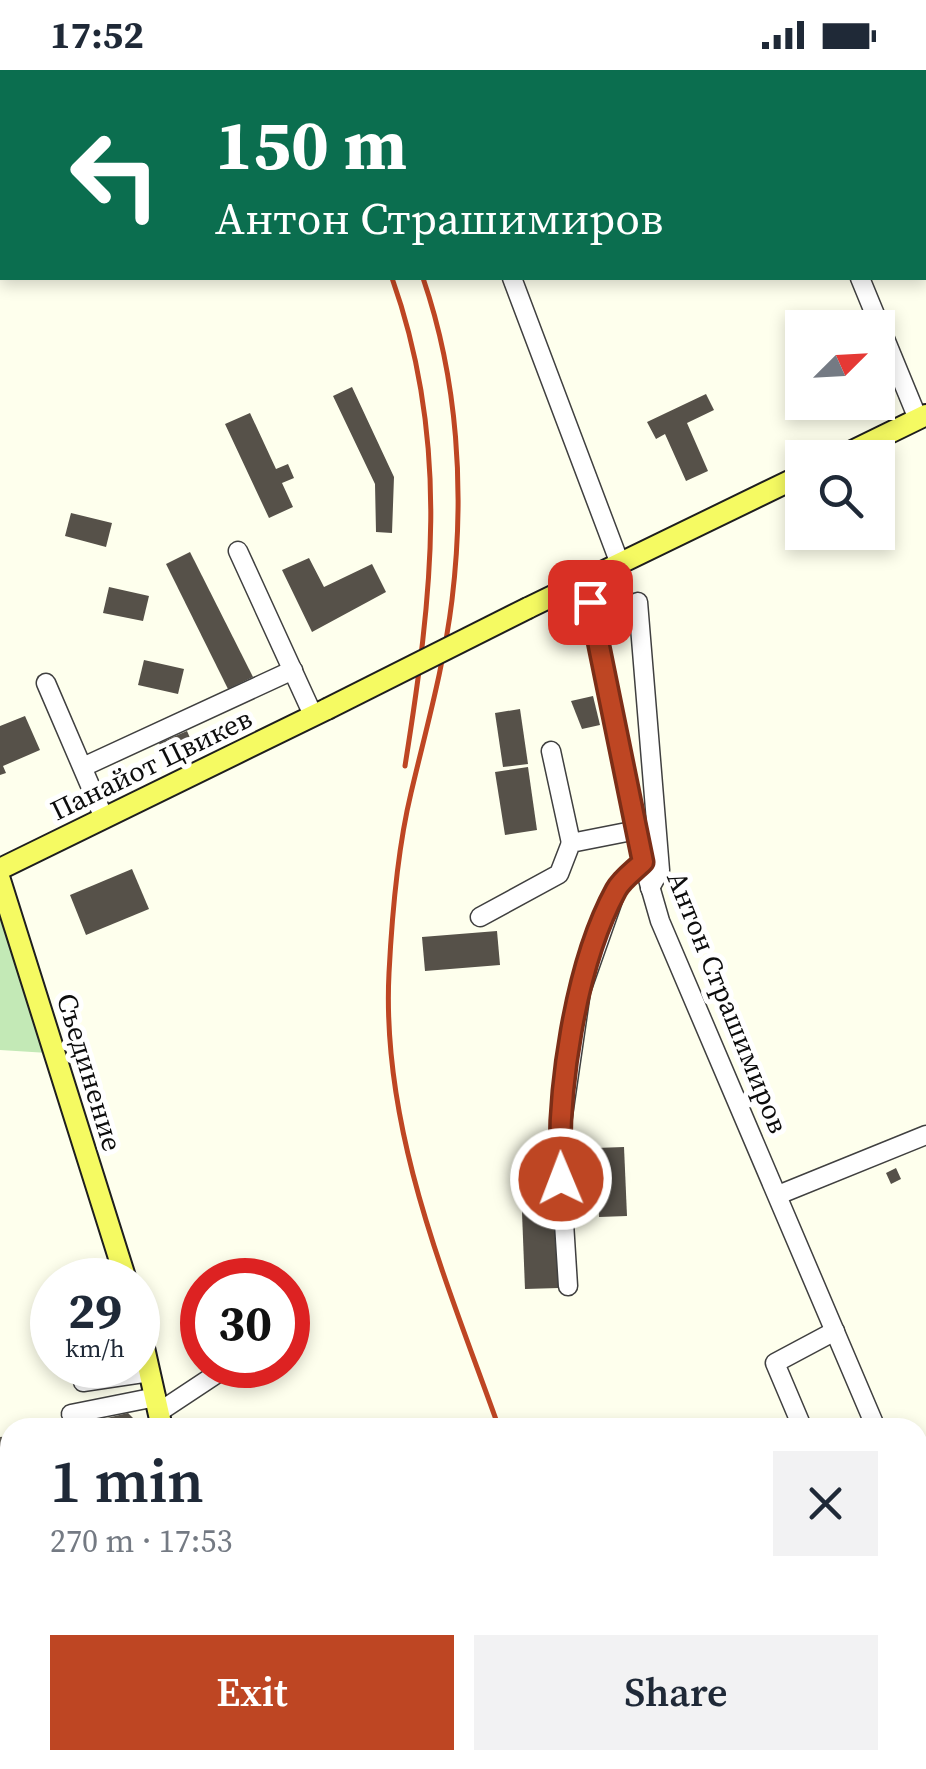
<!DOCTYPE html>
<meta charset="utf-8">
<style>
body{margin:0;font-family:"Source Serif 4",serif;background:#f2f2f3;color:#1f2937;height:100vh;display:flex;flex-direction:column;font-size:38px;white-space:nowrap}
*{box-sizing:border-box;margin:0}
p{font-size:32px;color:#747a83}
.icon{flex:none;width:55px;height:55px;fill:none;stroke:currentColor;stroke-width:2;stroke-linecap:round;stroke-linejoin:round}
.map{position:relative;flex:1;overflow:hidden}
.sheet{position:absolute;left:0px;top:1348px;width:928px;height:352px;display:flex;flex-direction:column;background:#fff;border-radius:30px 30px 0 0;box-shadow:0 5px 15px #0003}
.sheet>*{flex:none}
.banner{position:absolute;left:0px;top:0px;width:928px;height:210px;box-shadow:0 5px 15px #0003;background:#0b6e4f;color:#fff;overflow:hidden}
.needle{width:65px;rotate:66deg}
.tools{position:absolute;left:785px;top:240px;display:grid;gap:20px}
.tools a{display:grid;place-items:center;width:110px;height:110px;border-radius:0px;background:#fff;box-shadow:0 5px 15px #0003;font-size:50px}
.speed{position:absolute;left:30px;top:1188px;display:flex;gap:20px;font-size:50px;font-weight:700;text-align:center}
.speed>*{display:grid;place-content:center;width:130px;height:130px;border-radius:50%;background:#fff;box-shadow:0 5px 15px #0003;line-height:1}
.speed small{font-size:25px;font-weight:400}
.speed .limit{border:15px solid #d22;background:#fff;color:#111}
.pin{position:absolute;display:grid;place-items:center;width:85px;height:85px;color:#fff;margin:-42px;border-radius:20px;box-shadow:0 5px 15px #0006}
.me{position:absolute;width:110px;margin:-55px;rotate:359deg;stroke-linejoin:round;filter:drop-shadow(0 0 8px #0008)}
.turn{display:flex;align-items:center;gap:35px;height:210px;padding:0 50px;font-size:45px}
.turn .icon{width:130px;height:130px;stroke-width:2.5}
.turn b{display:block;font-size:70px;line-height:85px}
.round{display:grid;place-items:center;flex:none;width:105px;height:105px;border-radius:0px;background:#f2f2f3}
.summary{display:flex;align-items:center;justify-content:space-between;height:170px;padding:0 50px}
h1{font-size:60px;font-weight:600;line-height:75px}
.cta{display:flex;gap:20px;margin-top:auto;padding:20px 50px}
.cta a{flex:1;height:115px;border-radius:0px;background:#be4623;color:#fff;font-size:40px;font-weight:600;line-height:115px;text-align:center}
.cta a+a{background:#f2f2f3;color:#1f2937}
.status{display:flex;justify-content:space-between;align-items:center;height:70px;padding:0 50px;background:#fff;direction:ltr}
.status svg{height:28px;fill:currentColor}
.map>svg:first-child{display:block}
.green{fill:#c3e9b6}
.building{fill:#565149}
.lines{fill:none;stroke-linecap:round;stroke-linejoin:round}
.minor-casing{stroke:#404040;stroke-width:21}
.major-casing{stroke:#1e1e1e;stroke-width:24}
.minor{stroke:#fff;stroke-width:18}
.major{stroke:#f5fa62;stroke-width:20}
.rail{stroke:#be4623;stroke-width:5}
.major-bridge-casing{stroke:#1e1e1e;stroke-width:24;stroke-linecap:butt}
.major-bridge{stroke:#f5fa62;stroke-width:20}
.route-casing{stroke:#7c2e17;stroke-width:25}
.route{stroke:#be4623;stroke-width:18}
.labels{text-anchor:middle;stroke-width:10;stroke-linejoin:round;paint-order:stroke}
.street-label{font-size:28px;fill:#0d0d0d;stroke:#fff}
</style>
<div class="status"><b>17:52</b><svg viewBox="0 0 49 12"><path d="M0 12V9h3v3zM5 12V6h3v6zM10 12V3h3v9zM15 12V0h3v12zM26 1h20v11H26zM47 4h2v5h-2z"/></svg></div>
<div class="map">
<svg width="926" height="1699" viewBox="0 0 926 1699">
<rect width="100%" height="100%" fill="#feffed"/>
<polygon class="green" points="0,844 7,854 48,983 0,980"/>
<g class="building">
<polygon points="352,317 394,407 392,463 376,462 375,414 333,326"/>
<polygon points="706,324 714,340 687,353 708,401 686,411 665,364 656,369 647,352"/>
<polygon points="250,343 276,399 288,394 294,408 282,413 293,437 269,448 225,354"/>
<polygon points="71,443 112,453 106,477 65,466"/>
<polygon points="190,482 253,607 228,619 166,494"/>
<polygon points="309,488 324,517 372,494 386,522 312,562 282,500"/>
<polygon points="109,517 149,526 143,551 103,543"/>
<polygon points="144,590 184,599 178,624 138,615"/>
<polygon points="593,626 600,655 582,659 571,631"/>
<polygon points="520,639 528,694 503,697 495,643"/>
<polygon points="25,646 40,680 3,696 6,703 0,705 0,656"/>
<polygon points="187,661 194,677 166,690 159,673"/>
<polygon points="528,697 537,760 505,765 495,702"/>
<polygon points="132,799 149,839 86,865 70,825"/>
<polygon points="497,861 500,895 425,901 422,867"/>
<polygon points="721,915 724,924 709,930 705,922"/>
<polygon points="624,1077 627,1146 599,1147 596,1078"/>
<polygon points="896,1098 901,1109 891,1114 886,1103"/>
<polygon points="555,1116 559,1218 525,1219 521,1117"/>
<polygon points="128,1343 143,1358 110,1358 107,1348"/>
<polygon points="10,1366 10,1396 1,1398 0,1367"/>
<polygon points="471,1690 503,1690 506,1699 442,1699"/>
</g>
<g class="lines">
<defs>
<g id="minor">
<polyline points="446,0 447,2"/>
<polyline points="534,0 535,2"/>
<polyline points="777,0 778,2"/>
<polyline points="876,0 877,2"/>
<polyline points="663,2 668,0"/>
<polyline points="925,148 926,150"/>
<polyline points="512,208 620,494"/>
<polyline points="860,208 918,349"/>
<polyline points="238,481 313,645"/>
<polyline points="586,510 643,792 660,851 876,1358"/>
<polyline points="638,532 660,800 650,818"/>
<polyline points="46,613 104,748"/>
<polyline points="551,681 571,773"/>
<polyline points="83,697 293,600"/>
<polyline points="480,847 559,804 571,773 637,760"/>
<polyline points="778,1125 926,1065"/>
<polyline points="568,1216 559,1073 581,921 618,816 643,792"/>
<polyline points="83,1312 150,1302"/>
<polyline points="159,1342 230,1295"/>
<polyline points="71,1344 156,1327"/>
<polyline points="800,1352 775,1293 835,1261"/>
<polyline points="918,1455 926,1473"/>
<polyline points="0,1648 9,1699"/>
</g>
<g id="major">
<polyline points="838,388 926,345"/>
<polyline points="528,538 802,405"/>
<polyline points="0,799 327,639"/>
<polyline points="0,810 126,1210"/>
<polyline points="138,1251 162,1358"/>
<polyline points="234,1690 236,1699"/>
</g>
</defs>
<use href="#minor" class="minor-casing"/>
<use href="#major" class="major-casing"/>
<use href="#minor" class="minor"/>
<use href="#major" class="major"/>
<g class="rail">
<polyline points="282,0 284,2"/>
<polyline points="328,0 329,2"/>
<path d="M392,208c59,166 40,318 13,488"/>
<path d="M423,208c35,102 42,214 29,322 -8,66 -26,129 -41,193 -14,58 -19,121 -22,180 -8,158 58,309 110,455"/>
<polyline points="918,1434 926,1428"/>
<polyline points="607,1690 610,1699"/>
<polyline points="743,1699 746,1690"/>
</g>
<defs>
<polyline id="major-bridge" points="327,639 528,538"/>
</defs>
<use href="#major-bridge" class="major-bridge-casing"/>
<use href="#major-bridge" class="major-bridge"/>
</g>
<g class="lines">
<defs>
<path id="route" d="M561,1109c-5,-85 14,-214 55,-289 6,-11 18,-19 27,-28l-53,-260"/>
</defs>
<use href="#route" class="route-casing"/>
<use href="#route" class="route"/>
</g>
<g class="labels">
<g class="street-label">
<text transform="translate(151 694) rotate(-26)" y="10">Панайот Цвикев</text>
<text transform="translate(728 932) rotate(68)" y="10">Антон Страшимиров</text>
<text transform="translate(90 1002) rotate(73)" y="10">Съединение</text>
</g>
</g>
</svg>
<div class="tools">
<a><svg class="needle" viewBox="-14 -14 28 28"><path d="M0-13l5 13h-10z" fill="#e53935"/><path d="M0 13l5-13h-10z" fill="#747a83"/></svg></a>
<a><svg class="icon" aria-label="search" viewBox="0 0 24 24"><circle cx="10" cy="10" r="6"/><path d="M15 15l6 6"/></svg></a>
</div>
<div class="speed"><div>29<small>km/h</small></div><div class="limit">30</div></div>
<div class="pin" style="left:590px;top:532px;background:#d93025"><svg class="icon" aria-label="arrive" viewBox="0 0 24 24"><path d="M6 21V4h12l-3 4 3 4H6"/></svg></div>
<svg class="me" style="left:561px;top:1109px" viewBox="-20 -20 40 40"><circle r="17" fill="#be4623" stroke="#fff" stroke-width="3"/><path d="M0-11L8 9 0 5-8 9z" fill="#fff"/></svg>
<div class="banner">
<div class="turn"><svg class="icon" aria-label="left" viewBox="0 0 24 24"><path d="M17 20v-9H6M10 6l-5 5 5 5"/></svg><div><b>150 m</b>Антон Страшимиров</div></div>
</div>
<section class="sheet">
<div class="summary"><div><h1>1 min</h1><p>270 m · 17:53</p></div><a class="round"><svg class="icon" aria-label="close" viewBox="0 0 24 24"><path d="M6 6l12 12M18 6L6 18"/></svg></a></div>
<div class="cta"><a>Exit</a><a>Share</a></div>
</section>
</div>
